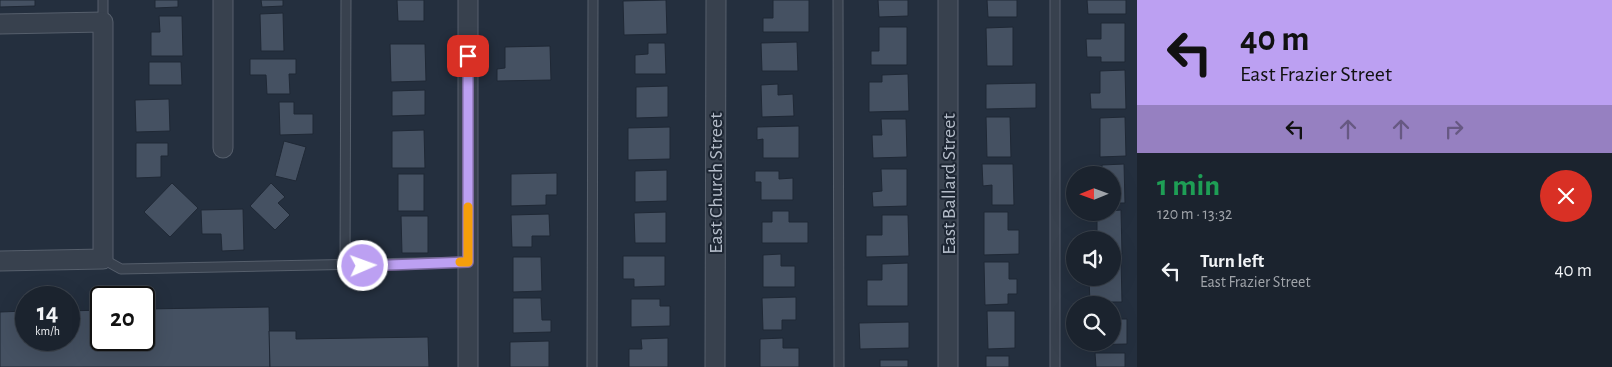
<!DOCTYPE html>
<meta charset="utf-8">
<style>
body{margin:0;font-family:"Alegreya Sans",sans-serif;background:#242b36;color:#f1f3f6;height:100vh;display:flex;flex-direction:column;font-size:19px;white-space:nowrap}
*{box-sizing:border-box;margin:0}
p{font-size:16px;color:#a0a4aa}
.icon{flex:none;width:28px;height:28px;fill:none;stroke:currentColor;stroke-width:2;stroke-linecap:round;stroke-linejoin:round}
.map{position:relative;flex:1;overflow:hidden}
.side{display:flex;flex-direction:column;background:#1b232e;width:475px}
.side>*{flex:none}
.top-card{background:#bca0f2;color:#111;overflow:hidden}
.needle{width:32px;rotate:269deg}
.controls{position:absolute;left:1066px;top:166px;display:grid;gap:10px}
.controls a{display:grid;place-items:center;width:55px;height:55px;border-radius:50%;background:#1b232e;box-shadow:0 5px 20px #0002,0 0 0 1px #39404a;font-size:25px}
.speed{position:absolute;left:15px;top:286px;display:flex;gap:10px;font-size:25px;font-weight:700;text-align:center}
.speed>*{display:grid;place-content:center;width:65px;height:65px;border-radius:50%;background:#1b232e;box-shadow:0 5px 20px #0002,0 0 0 1px #39404a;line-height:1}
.speed small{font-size:12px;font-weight:400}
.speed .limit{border:2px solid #111;border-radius:8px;background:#fff;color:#111}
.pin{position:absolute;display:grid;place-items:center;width:42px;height:42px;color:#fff;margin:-21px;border-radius:10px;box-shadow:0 2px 8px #0006}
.me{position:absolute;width:55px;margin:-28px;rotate:88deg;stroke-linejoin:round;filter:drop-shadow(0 0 4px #0008)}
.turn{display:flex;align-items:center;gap:18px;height:105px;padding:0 20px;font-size:22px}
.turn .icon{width:65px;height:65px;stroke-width:2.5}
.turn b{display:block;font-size:35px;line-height:42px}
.lanes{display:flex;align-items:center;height:48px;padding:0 20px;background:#0003;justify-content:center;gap:25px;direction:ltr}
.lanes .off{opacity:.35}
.round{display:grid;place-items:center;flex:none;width:52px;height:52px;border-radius:26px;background:#242b36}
.overview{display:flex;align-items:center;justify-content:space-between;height:85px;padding:0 20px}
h1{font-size:30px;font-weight:700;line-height:38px;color:#1e9e55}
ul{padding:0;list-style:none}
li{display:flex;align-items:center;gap:15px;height:65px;padding:0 20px}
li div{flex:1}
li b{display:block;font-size:19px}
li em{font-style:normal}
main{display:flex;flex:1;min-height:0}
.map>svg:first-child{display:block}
.building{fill:#455162;stroke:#1f2835}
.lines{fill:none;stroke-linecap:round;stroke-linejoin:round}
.service-casing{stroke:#565f6c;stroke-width:11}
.minor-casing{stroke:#565f6c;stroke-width:21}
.service{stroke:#38414e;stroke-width:9}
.minor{stroke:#38414e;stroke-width:19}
.route-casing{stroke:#7a689d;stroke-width:12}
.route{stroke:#bca0f2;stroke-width:9}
.slow{stroke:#f59e0b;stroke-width:9}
.labels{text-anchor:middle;stroke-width:4;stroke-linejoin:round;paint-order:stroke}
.street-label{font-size:20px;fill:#b4bcc9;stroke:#1d2633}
</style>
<main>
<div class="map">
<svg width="1137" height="367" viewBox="0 0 1137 367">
<rect width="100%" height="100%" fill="#242f3e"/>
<g class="building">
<polygon points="0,0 35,0 35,6 0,7"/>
<polygon points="155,0 178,0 178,7 155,8"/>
<polygon points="261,0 283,0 283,6 262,7"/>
<polygon points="397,0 424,0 424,21 398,21"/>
<polygon points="666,0 667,34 624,35 623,1"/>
<polygon points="773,0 809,0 809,32 763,32 763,18 773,18"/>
<polygon points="878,0 908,0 908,16 879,17"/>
<polygon points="987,0 1017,0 1017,17 988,17"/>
<polygon points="1087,0 1126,0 1126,14 1088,14"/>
<polygon points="283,13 284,51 261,51 260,14"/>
<polygon points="159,16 182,16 183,56 151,56 151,32 160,32"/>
<polygon points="1101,23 1125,23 1125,62 1101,62 1101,57 1087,57 1086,39 1101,39"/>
<polygon points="879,27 907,27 907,65 871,65 871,51 879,51"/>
<polygon points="1013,27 1013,66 987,66 986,28"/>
<polygon points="797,42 798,71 762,71 761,43"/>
<polygon points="648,43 665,43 666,74 635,74 635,55 648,54"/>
<polygon points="390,44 425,44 426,81 391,82"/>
<polygon points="550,46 551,80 497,81 497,69 505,68 505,47"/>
<polygon points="250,59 296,59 296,74 289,74 290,94 267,94 266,75 250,75"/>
<polygon points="149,62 181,62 182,85 149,85"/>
<polygon points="1125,70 1126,109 1091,109 1090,93 1100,93 1100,71"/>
<polygon points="908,74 909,111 869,112 869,82 882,82 882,75"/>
<polygon points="1036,83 1036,108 986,109 986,84"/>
<polygon points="778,84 778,95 793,94 794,116 762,117 761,85"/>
<polygon points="668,86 668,117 636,118 636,87"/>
<polygon points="425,90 425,115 392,116 392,91"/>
<polygon points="169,99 170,131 136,132 135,100"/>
<polygon points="279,102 294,102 294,114 313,114 313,134 280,135"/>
<polygon points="986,117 1010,117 1011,157 987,157"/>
<polygon points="1125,117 1126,156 1100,157 1100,118"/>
<polygon points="881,119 906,119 907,157 873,158 872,135 882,135"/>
<polygon points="799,126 799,158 763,158 763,139 757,140 757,127"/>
<polygon points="670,127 670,159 628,160 628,128"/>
<polygon points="424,130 425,168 392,168 392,131"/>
<polygon points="284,141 306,147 296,181 275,176"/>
<polygon points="136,143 168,143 168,156 161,156 161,177 136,178"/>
<polygon points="982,164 1013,164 1014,205 992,205 992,185 983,186"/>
<polygon points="1124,164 1125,203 1112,203 1112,175 1102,175 1102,165"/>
<polygon points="881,169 907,169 907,206 873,207 872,192 882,191"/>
<polygon points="667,170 667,201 635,202 635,171"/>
<polygon points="755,171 779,171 779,179 793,178 793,200 761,200 761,182 755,182"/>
<polygon points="557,173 557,195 546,195 546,205 511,206 511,174"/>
<rect x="398" y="174" width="26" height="37"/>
<polygon points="172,183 198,208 170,237 144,212"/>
<polygon points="271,183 285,197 278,203 290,215 275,230 250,206"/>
<polygon points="243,209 244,250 222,251 221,234 202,234 201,210"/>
<polygon points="1121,210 1122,254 1112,254 1112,240 1097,240 1097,212"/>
<polygon points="772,211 789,211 789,222 808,222 808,243 762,243 762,222 772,222"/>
<polygon points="666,212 666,243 635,243 634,213"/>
<polygon points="984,212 1008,212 1008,230 1019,230 1019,254 984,255"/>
<polygon points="549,214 550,236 532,236 532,247 512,247 511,215"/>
<polygon points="882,215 908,215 909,256 866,257 866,235 882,235"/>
<polygon points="401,216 428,216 428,253 402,253"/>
<polygon points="781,254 781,266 795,266 795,287 763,287 763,255"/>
<polygon points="623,256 665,256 665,286 634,287 634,279 623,279"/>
<polygon points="513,257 541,257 542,291 513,292"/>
<polygon points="1112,259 1121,259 1122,302 1090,302 1089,280 1097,280 1097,278 1112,278"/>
<polygon points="984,262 1009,262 1009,279 1017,279 1017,294 1008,294 1008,304 985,305"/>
<polygon points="908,263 908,306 867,306 867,280 882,280 882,264"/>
<polygon points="796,297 796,320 782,320 782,330 763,330 762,298"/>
<polygon points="513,298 541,298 542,320 551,320 551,332 513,333"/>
<polygon points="631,299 660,299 660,306 670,306 670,326 631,327"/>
<polygon points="269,307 270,367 0,367 0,312 26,311 26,340 69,340 69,311 101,310 101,340 144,340 144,309"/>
<polygon points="987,311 1015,311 1015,348 988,349"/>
<polygon points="1112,319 1127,319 1127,344 1078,345 1078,342 1112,342"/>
<polygon points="909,322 909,348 860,349 859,323"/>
<polygon points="269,331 296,331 296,339 428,337 429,367 270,367"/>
<polygon points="668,338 668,367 629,367 629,349 642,349 641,339"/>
<polygon points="783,338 783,348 799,348 799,367 760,367 760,339"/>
<polygon points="549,341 549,367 510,367 510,342"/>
<polygon points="1095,353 1125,353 1125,367 1096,367"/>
<rect x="986" y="356" width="23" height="11"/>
<rect x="880" y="360" width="28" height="7"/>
</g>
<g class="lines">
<defs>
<g id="service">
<polyline points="103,0 103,22"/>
<polyline points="838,0 839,367"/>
<polyline points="1055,0 1055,367"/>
<polyline points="103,259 121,269 468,262"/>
<polyline points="345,266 346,0"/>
<polyline points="592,367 593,0"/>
</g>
<g id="minor">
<polyline points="0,24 103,22 103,259 0,261"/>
<polyline points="223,148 223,0"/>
<polyline points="468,367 468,0"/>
<polyline points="715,367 716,0"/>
<polyline points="948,367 948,0"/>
</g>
</defs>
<use href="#service" class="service-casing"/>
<use href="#minor" class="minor-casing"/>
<use href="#service" class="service"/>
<use href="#minor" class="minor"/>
</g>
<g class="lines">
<defs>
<polyline id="route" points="363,266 468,262 468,56"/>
</defs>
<use href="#route" class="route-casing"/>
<use href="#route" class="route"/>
<polyline class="slow" points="460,262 468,262 468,207"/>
</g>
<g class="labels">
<g class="street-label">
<text transform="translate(715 183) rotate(-90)" y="7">East Church Street</text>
<text transform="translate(948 184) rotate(-90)" y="7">East Ballard Street</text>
</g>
</g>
</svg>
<div class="controls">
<a><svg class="needle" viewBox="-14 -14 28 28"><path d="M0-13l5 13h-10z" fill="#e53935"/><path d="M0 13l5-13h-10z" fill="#a0a4aa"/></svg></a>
<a><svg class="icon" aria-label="sound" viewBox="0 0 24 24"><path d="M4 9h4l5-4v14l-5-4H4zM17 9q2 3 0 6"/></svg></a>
<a><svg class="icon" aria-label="search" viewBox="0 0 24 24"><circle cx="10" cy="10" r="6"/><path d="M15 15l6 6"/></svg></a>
</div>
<div class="speed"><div>14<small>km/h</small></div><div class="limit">20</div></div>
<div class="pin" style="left:468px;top:56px;background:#d93025"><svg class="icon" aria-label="arrive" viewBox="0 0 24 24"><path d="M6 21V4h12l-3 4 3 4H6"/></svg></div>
<svg class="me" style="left:363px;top:266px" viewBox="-20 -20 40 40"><circle r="17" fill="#bca0f2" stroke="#fff" stroke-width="3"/><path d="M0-11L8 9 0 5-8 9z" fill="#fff"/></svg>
</div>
<section class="side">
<div class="top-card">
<div class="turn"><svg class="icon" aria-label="left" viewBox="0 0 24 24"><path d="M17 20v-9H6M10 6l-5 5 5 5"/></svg><div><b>40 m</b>East Frazier Street</div></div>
<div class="lanes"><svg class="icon" aria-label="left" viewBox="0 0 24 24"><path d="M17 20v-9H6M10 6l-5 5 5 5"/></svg><svg class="icon off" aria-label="ahead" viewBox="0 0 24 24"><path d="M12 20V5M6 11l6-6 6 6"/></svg><svg class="icon off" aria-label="ahead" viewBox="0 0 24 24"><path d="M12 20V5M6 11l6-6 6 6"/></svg><svg class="icon off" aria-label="right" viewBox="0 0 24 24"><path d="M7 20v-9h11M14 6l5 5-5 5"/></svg></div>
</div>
<div class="overview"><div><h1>1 min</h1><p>120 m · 13:32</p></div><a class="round" style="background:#d93025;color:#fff"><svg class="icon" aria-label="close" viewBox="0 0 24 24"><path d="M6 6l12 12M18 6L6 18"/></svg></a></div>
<ul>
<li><svg class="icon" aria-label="left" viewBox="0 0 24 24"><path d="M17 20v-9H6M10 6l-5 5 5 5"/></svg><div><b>Turn left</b><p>East Frazier Street</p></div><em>40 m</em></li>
</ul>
</section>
</main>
